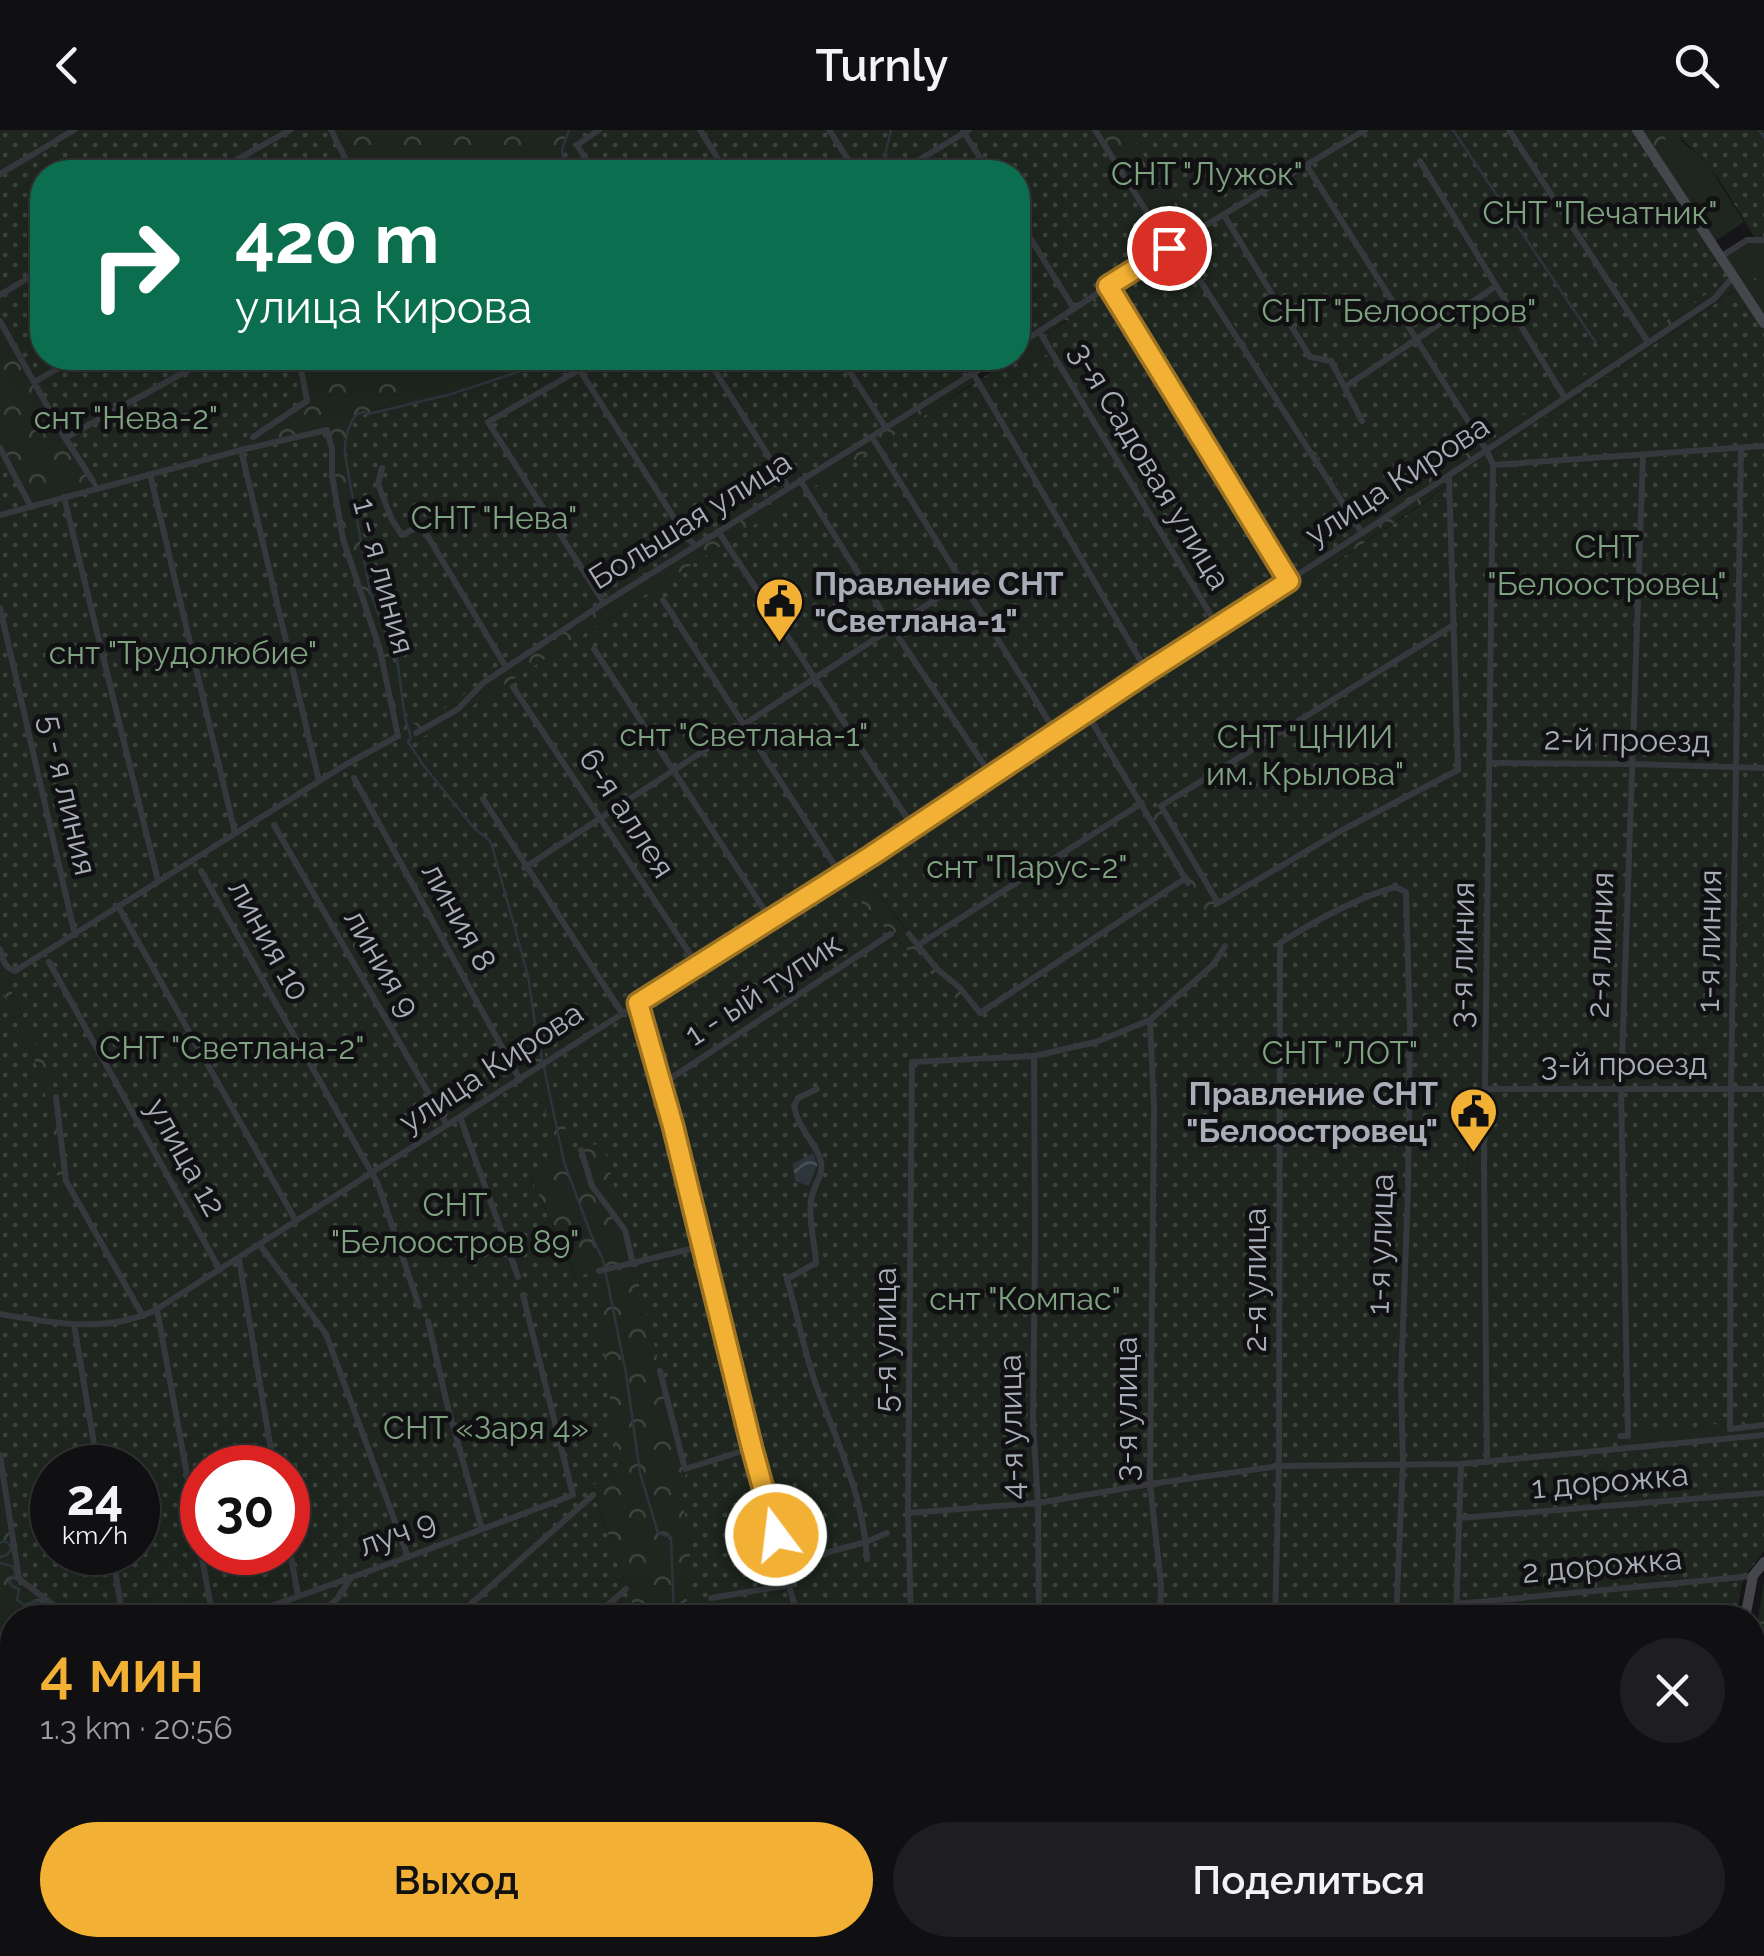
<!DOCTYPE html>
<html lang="ru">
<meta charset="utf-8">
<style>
body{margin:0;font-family:Raleway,sans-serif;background:#1e1e20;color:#f1f3f6;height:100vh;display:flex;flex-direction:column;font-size:38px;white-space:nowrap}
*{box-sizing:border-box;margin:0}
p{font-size:32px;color:#9c9d9f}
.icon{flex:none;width:55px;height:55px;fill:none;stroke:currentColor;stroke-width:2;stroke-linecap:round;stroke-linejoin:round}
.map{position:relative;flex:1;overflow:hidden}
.panel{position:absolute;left:0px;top:1475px;width:1765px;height:352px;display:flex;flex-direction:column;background:#101012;border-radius:40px 40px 0 0;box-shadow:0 10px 40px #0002,0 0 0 2px #303032}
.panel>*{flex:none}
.guide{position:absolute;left:30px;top:30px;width:1000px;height:210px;border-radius:40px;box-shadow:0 10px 40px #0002,0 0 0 2px #303032;background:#0b6e4f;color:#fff;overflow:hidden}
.speed{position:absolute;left:30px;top:1315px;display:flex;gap:20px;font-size:50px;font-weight:700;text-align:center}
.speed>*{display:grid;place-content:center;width:130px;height:130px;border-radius:50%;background:#101012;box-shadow:0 10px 40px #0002,0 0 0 2px #303032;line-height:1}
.speed small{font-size:25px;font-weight:400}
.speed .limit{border:15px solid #d22;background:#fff;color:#111}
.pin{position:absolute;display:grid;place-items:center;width:85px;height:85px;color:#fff;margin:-42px;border:5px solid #fff;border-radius:50%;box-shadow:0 2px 10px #0007}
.me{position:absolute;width:110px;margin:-55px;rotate:345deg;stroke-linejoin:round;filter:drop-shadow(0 0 8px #0008)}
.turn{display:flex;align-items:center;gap:35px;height:210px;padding:0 40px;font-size:45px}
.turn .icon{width:130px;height:130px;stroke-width:2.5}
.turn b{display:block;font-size:70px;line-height:85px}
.round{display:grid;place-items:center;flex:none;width:105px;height:105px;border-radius:52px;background:#1e1e20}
.head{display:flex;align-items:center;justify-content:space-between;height:170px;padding:0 40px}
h1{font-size:60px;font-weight:600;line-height:75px;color:#f2b134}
.cta{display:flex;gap:20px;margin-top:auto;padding:20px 40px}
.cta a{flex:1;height:115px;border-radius:60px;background:#f2b134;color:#111;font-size:40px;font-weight:600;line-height:115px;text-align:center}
.cta a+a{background:#1e1e20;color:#f1f3f6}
header{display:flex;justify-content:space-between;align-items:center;height:130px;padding:0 40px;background:#101012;font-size:45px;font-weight:600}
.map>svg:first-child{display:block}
.grass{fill:#1e261f}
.forest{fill:url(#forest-crowns)}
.garden{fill:url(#garden-dots);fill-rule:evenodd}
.water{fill:url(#water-waves)}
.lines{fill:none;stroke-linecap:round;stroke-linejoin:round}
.stream{stroke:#2c353c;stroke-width:2.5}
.street{stroke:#37383d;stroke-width:6}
.secondary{stroke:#45474d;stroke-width:10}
.route-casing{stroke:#9d7322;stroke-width:25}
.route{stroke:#f2b134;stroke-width:18}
.labels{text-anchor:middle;stroke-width:9;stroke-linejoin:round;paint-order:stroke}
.park-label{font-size:32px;fill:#7fa381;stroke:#111113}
.street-label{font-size:32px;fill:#a8adb8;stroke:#111113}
.poi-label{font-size:32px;font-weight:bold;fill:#a8adb8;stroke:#111113;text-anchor:start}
</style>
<header><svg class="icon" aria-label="back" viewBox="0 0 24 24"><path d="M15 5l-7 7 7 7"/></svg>Turnly<svg class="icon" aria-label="search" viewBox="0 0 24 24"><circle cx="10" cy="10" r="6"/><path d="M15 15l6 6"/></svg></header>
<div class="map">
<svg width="1764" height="1826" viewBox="0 0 1764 1826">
<defs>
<pattern id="forest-crowns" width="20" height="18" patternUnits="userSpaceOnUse" patternTransform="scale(2.5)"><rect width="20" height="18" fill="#1e261f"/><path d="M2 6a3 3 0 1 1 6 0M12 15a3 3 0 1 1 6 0" fill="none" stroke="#3c433d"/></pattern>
<pattern id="garden-dots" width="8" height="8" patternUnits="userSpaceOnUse" patternTransform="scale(2.5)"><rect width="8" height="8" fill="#1e261f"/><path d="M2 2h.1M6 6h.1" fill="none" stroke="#3c433d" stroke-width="1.8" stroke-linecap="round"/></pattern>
<pattern id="water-waves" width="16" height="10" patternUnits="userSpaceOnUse" patternTransform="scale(2.5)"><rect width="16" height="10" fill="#2c353c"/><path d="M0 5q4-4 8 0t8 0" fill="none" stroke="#485056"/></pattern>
</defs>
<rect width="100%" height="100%" fill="#161618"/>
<g class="grass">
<polygon points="1661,0 1675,0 1685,15 1700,26 1710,38 1744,92 1711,114 1658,33 1670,24 1670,17"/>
<polygon points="1747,110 1764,110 1764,144 1739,158 1720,128"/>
<polygon points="1041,200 1052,222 1028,237 1018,225 1018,215"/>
<polygon points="1643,205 1648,213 1566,269 1560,259"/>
<polygon points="402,228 467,228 469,236 480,254 433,268 410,247"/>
<polygon points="1484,995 1484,1042 1468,1043 1466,996"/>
</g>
<g class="forest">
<polygon points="331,0 569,0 562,19 564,42 353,42"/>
<polygon points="1095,0 1128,0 1192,104 1181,111 1361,392 1560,259 1565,268 1648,214 1643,205 1732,147 1739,157 1764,144 1764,193 1738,158 1453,348 1429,369 1260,483 1066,190 1043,207 1041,200"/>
<polygon points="1637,0 1661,0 1670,17 1670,24 1658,33"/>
<polygon points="0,195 95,359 35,376 0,316"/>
<polygon points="301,228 402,228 410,247 433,268 369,284 365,283 349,298 344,315 370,461 382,494 396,521 408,596 429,586 971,244 976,251 915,292 417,611 396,607 249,318 249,310 307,271"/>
<polygon points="467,228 548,228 527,238 480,254 469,236"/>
<polygon points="1161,676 1218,773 1204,781 1147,683"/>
<polygon points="857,735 912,808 980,883 973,886 864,777 843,744"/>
<polygon points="0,819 15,841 8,854 52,947 66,1051 74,1064 61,1072 43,949 0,857"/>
<polygon points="536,900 548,933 559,981 603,1013 687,1343 678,1356 692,1415 687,1446 687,1487 637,1487 591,1354 618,1347 594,1143 576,1148 529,1043 556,1032 521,950 503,919"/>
<polygon points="1764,1290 1764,1305 1625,1320 1628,1302"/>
<polygon points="0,1325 81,1487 12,1488 12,1531 0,1539"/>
<polygon points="1764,1452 1764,1596 1753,1611 1753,1521"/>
<polygon points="0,1719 12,1733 12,1808 0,1799"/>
<polygon points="22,1815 83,1815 92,1826 36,1826"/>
<polygon points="1706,1815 1749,1815 1756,1826 1704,1826"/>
</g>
<g class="garden">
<path d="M0,0h331l22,42h-311v186h259l6,43 -58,39v7l74,-16 9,18 11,90 37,111 16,86 21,5 498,-319 98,-64h5l1,-4 9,13 23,-15 -8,-15 72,-49 65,-40 181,286 -106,70 5,9 169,-113 24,-22 286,-190 25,35v1097l-135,12 -3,17 138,-14v116l-15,20 -7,13 -6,33h-1049v-41l5,-31 -14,-59 9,-13 -84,-330 -30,6 -14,-38 -18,-72 -5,-8 -32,18 14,27 18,-6 21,92 -28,12 46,103 20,-5 24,204 -28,9 46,132 -556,1 -25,-11 -34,-24 -22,-128v-468l43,92 18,122 12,-7 -7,-13 -14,-104 -44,-93 7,-13 -12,-9 -3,-13v-503l35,59 60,-16 -95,-164zM1161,677l56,96 -13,7 -56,-97zM857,735l79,103 24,20 19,25 -6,3 -109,-109 -21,-32zM1484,995v47l-16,1 -2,-47zM52,1338h86v84h-86zM202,1338h86v84h-86z"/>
<polygon points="569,0 1095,0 1168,118 1018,215 1018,42 564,42 562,19"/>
<polygon points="1128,0 1637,0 1732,147 1361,393 1181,111 1192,103"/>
<path d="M1675,0h89v110h-8c-17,-27 -32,-57 -53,-81 -11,-12 -18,-15 -28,-29z"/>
<polygon points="548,228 998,228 484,552 429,586 407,597 396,521 382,494 370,461 348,347 344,315 354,287 451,264 527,238"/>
<polygon points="12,1531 12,1733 0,1719 0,1539"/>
<polygon points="0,1799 12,1808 12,1815 22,1815 36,1826 0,1826"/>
<polygon points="83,1815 762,1815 771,1826 92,1826"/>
<polygon points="799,1815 1706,1815 1704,1826 805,1826"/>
</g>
<g class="water">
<polygon points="813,1023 817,1035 809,1056 795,1051 793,1034"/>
<polygon points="1764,1596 1764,1826 1756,1826 1749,1815 1752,1815 1753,1693 1761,1673 1762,1663 1760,1655 1753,1645 1752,1611"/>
</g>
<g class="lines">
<g class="stream">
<polyline points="1453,0 1596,213"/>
<polyline points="1759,0 1764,7"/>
<polyline points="564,42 562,19 569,0"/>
<polyline points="881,42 891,0"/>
<path d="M548,228l-33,15 -64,21 -82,20 -5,-2 -7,2c-9,10 -13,27 -12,41l25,136 17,45 9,15 9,67 6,19 -3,5 16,24 49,61 17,14 2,5 36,130 8,54 28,132 26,70 13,28 23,113 14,100 18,60 13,4 3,81"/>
<polyline points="559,228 566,228"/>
<polyline points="833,228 834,228"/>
<polyline points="0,1413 4,1411 10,1415 11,1420 7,1425 0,1427"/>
<polyline points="0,1433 12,1436 16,1444 9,1451 12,1456 19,1459 17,1470 24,1475 37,1471 45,1488"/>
<polyline points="792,1815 799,1826"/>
<polyline points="141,1826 141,1822 152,1815"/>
<polyline points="639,1826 639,1815"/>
</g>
<g class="street">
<polyline points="331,0 352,42"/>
<polyline points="700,0 726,42"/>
<polyline points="829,0 856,42"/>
<polyline points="1095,0 1169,117"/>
<polyline points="1509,0 1648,212"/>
<polyline points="963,1 989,42"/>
<polyline points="1420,31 1565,268"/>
<polyline points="1307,36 1487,321 1493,335 1484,1034 1487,1332"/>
<polyline points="215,42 290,0"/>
<polyline points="594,42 577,15 599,0"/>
<polyline points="899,42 969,0"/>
<polyline points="0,44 74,0"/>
<polyline points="1224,85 1310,227 1331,231 1362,291"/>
<polyline points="1018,88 1074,179"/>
<polyline points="1176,113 1362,403"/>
<polyline points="1720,127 1747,110 1764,110"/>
<polyline points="1108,156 1289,451"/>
<polyline points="0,165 42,140"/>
<polyline points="0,191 65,308 93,351"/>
<polyline points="1039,201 1218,497"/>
<polyline points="1018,215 1169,117 1365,0"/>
<polyline points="572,228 687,408 695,415"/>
<polyline points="600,228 488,292 604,473"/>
<polyline points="707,228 788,357"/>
<polyline points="841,228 886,298"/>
<polyline points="968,228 976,241"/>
<polyline points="973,243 1147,542"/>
<polyline points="34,252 77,228"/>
<polyline points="1345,257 1496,156"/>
<polyline points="253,307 307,271 299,228"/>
<polyline points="872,307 1056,603"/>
<polyline points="65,308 210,228"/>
<polyline points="0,318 31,377"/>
<polyline points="1741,318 1731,960 1730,1299 1764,1295"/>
<polyline points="241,320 319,651"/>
<polyline points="1493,335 1764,316"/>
<polyline points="382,338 378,354 392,390 402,405 421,395 506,537"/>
<polyline points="150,344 235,703"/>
<polyline points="1449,347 1458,640 1344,699 1218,773 1161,676 1452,496"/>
<polyline points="800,350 893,499 991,645"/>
<polyline points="64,367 158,751"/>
<path d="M0,385l241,-65 86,-20 5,19v27l11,63 37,111 18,86 -53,29 -330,206c-11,-4 -12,-11 -15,-22"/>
<polyline points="718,401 913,697"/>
<polyline points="663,470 841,745"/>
<polyline points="0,478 75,805"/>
<polyline points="594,519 771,790"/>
<polyline points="513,557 698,836"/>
<polyline points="1086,582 1188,753"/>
<polyline points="416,603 458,579 483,553 604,473 998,228"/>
<polyline points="1490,633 1631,634 1764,638"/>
<polyline points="354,648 520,950"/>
<polyline points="483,669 622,883"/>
<polyline points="274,695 447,995"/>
<polyline points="524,738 976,443"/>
<polyline points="201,741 378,1054 419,1176"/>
<polyline points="118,776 296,1091"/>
<polyline points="909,804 936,838 960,858 980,883 1186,748"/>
<polyline points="918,815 1142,673"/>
<polyline points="49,832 220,1140"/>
<polyline points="638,873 673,997 752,1318 798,1488"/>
<polyline points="1150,890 1154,978 1150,1353 1161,1455 1160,1488"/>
<polyline points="1034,926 1035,1110 1033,1294 1038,1373 1039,1488"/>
<polyline points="662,954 891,804"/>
<path d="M817,959l-19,9 -4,8c4,24 23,37 27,56 3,12 -8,25 -10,38 -3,21 4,42 5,63l-29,16c10,35 17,72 29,106 21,56 48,113 51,174"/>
<polyline points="1485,959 1764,959"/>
<polyline points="56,967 66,1051 143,1186"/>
<polyline points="460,987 518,1147"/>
<polyline points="581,1020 592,1056 625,1100 633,1134"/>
<polyline points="260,1115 326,1204 408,1427"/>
<polyline points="239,1129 274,1338"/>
<polyline points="599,1141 703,1116"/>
<polyline points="157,1179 212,1483"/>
<path d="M0,1184c51,9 109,20 157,-5l714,-453 276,-184 215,-139 352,-234 18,-21"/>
<polyline points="428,1191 447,1274 482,1399"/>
<polyline points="74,1194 98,1338"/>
<polyline points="660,1241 685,1339 752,1318"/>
<polyline points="1620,1306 1628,1306 1621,958 1643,325"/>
<polyline points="0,1325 19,1449 56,1477 76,1485"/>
<polyline points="908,1383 1038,1373 1150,1354 1279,1336 1461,1334 1764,1305"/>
<polyline points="1460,1388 1764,1363"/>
<polyline points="288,1411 298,1465"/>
<polyline points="112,1422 123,1488"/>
<polyline points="784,1434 866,1412 887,1403"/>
<polyline points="711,1468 790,1455"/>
<polyline points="1456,1474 1753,1446"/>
<polyline points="80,1488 80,1487"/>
<polyline points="238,1488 408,1427 573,1365 523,1165"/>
<polyline points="315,1488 337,1469 351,1448"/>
<polyline points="455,1488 593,1365"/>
<polyline points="593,1488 626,1459"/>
<polyline points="911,1488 908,1383 912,932 1034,926 1096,912 1150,890 1213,835 1225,816"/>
<path d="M1275,1488l4,-152 1,-523c36,-23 74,-44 115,-56l11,5 4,136 -2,162 -7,190 2,84 -7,154"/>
<polyline points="1456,1488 1461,1334"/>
<polyline points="0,1539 12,1531"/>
<polyline points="0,1645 12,1634"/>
<polyline points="495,1815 505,1826"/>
<polyline points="838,1815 852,1826"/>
<polyline points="971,1815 972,1826"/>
<polyline points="201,1826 214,1815"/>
<polyline points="348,1826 360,1815"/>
<polyline points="482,1826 494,1815"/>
<polyline points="619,1826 633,1815"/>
<polyline points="764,1826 779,1815"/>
<polyline points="1037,1826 1037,1815"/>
<polyline points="1154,1826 1155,1815"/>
<polyline points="1266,1826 1266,1815"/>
<polyline points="1380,1826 1380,1815"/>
<polyline points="1439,1826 1440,1815"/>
</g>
<g class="secondary">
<polyline points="1637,0 1764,193"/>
<polyline points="1745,1488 1753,1446 1764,1432"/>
<polyline points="1704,1826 1706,1815"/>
</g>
</g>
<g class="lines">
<defs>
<polyline id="route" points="776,1405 752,1318 673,996 638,873 871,726 1147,542 1289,451 1108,156 1169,118"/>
</defs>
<use href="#route" class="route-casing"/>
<use href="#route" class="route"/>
</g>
<defs>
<symbol id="civic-pin" viewBox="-11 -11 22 30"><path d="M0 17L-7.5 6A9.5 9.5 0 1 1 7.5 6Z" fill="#f2b134" stroke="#111113"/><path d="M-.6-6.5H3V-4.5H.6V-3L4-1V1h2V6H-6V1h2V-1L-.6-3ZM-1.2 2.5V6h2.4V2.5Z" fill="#111"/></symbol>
</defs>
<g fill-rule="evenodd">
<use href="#civic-pin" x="752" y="444" width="55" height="75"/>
<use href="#civic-pin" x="1446" y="954" width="55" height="75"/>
</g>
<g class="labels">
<g class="park-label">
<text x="1207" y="55">СНТ "Лужок"</text>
<text x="1600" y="94">СНТ "Печатник"</text>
<text x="1399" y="192">СНТ "Белоостров"</text>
<text x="126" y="299">снт "Нева-2"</text>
<text x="494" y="399">СНТ "Нева"</text>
<text x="1607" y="428">СНТ<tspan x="1607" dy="37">"Белоостровец"</tspan></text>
<text x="183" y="534">снт "Трудолюбие"</text>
<text x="744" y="616">снт "Светлана-1"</text>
<text x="1305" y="618">СНТ "ЦНИИ<tspan x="1305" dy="37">им. Крылова"</tspan></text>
<text x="1027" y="748">снт "Парус-2"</text>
<text x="232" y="929">СНТ "Светлана-2"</text>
<text x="1340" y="934">СНТ "ЛОТ"</text>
<text x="455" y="1086">СНТ<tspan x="455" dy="37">"Белоостров 89"</tspan></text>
<text x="1025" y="1180">снт "Компас"</text>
<text x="486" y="1309">СНТ «Заря 4»</text>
</g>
<g class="street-label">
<text transform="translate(1150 336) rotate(59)" y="11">3-я Садовая улица</text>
<text transform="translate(1397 350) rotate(-33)" y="11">улица Кирова</text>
<text transform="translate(690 390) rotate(-32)" y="11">Большая улица</text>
<text transform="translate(384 446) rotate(75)" y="11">1 - я линия</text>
<text transform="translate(1627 610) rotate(1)" y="11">2-й проезд</text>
<text transform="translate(68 665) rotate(77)" y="11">5 - я линия</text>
<text transform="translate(627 683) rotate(57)" y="11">6-я аллея</text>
<text transform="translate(459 787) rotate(61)" y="11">линия 8</text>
<text transform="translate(269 810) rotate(61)" y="11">линия 10</text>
<text transform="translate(1709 811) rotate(-89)" y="11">1-я линия</text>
<text transform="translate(1600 815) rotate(-88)" y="11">2-я линия</text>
<text transform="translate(1462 825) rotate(-89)" y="11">3-я линия</text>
<text transform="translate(382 833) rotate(60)" y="11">линия 9</text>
<text transform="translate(763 859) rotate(-33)" y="11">1 - ый тупик</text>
<text x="1624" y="945">3-й проезд</text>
<text transform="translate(491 937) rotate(-33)" y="11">улица Кирова</text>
<text transform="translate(186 1027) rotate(61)" y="11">улица 12</text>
<text transform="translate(1380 1114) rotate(-88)" y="11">1-я улица</text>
<text transform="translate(1255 1150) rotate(-90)" y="11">2-я улица</text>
<text transform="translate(885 1210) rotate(-90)" y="11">5-я улица</text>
<text transform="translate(1126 1279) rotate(-90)" y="11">3-я улица</text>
<text transform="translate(1011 1297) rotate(-91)" y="11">4-я улица</text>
<text transform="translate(1610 1351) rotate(-5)" y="11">1 дорожка</text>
<text transform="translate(397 1403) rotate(-20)" y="11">луч 9</text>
<text transform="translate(1602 1435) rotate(-5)" y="11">2 дорожка</text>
</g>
<g class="poi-label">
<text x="814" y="465">Правление СНТ<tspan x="814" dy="37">"Светлана-1"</tspan></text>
<text x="1438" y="975" text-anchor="end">Правление СНТ<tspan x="1438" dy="37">"Белоостровец"</tspan></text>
</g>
</g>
</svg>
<div class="speed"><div>24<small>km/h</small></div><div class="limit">30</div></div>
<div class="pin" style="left:1169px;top:118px;background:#d93025"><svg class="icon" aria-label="arrive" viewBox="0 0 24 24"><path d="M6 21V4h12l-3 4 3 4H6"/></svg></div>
<svg class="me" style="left:776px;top:1405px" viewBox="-20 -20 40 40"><circle r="17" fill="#f2b134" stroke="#fff" stroke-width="3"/><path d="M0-11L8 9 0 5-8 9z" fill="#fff"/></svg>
<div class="guide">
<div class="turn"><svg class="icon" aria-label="right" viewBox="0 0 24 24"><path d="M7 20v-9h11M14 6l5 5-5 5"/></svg><div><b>420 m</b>улица Кирова</div></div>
</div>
<section class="panel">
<div class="head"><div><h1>4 мин</h1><p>1.3 km · 20:56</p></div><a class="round"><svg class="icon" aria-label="close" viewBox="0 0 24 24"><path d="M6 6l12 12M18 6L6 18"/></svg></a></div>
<div class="cta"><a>Выход</a><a>Поделиться</a></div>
</section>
</div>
